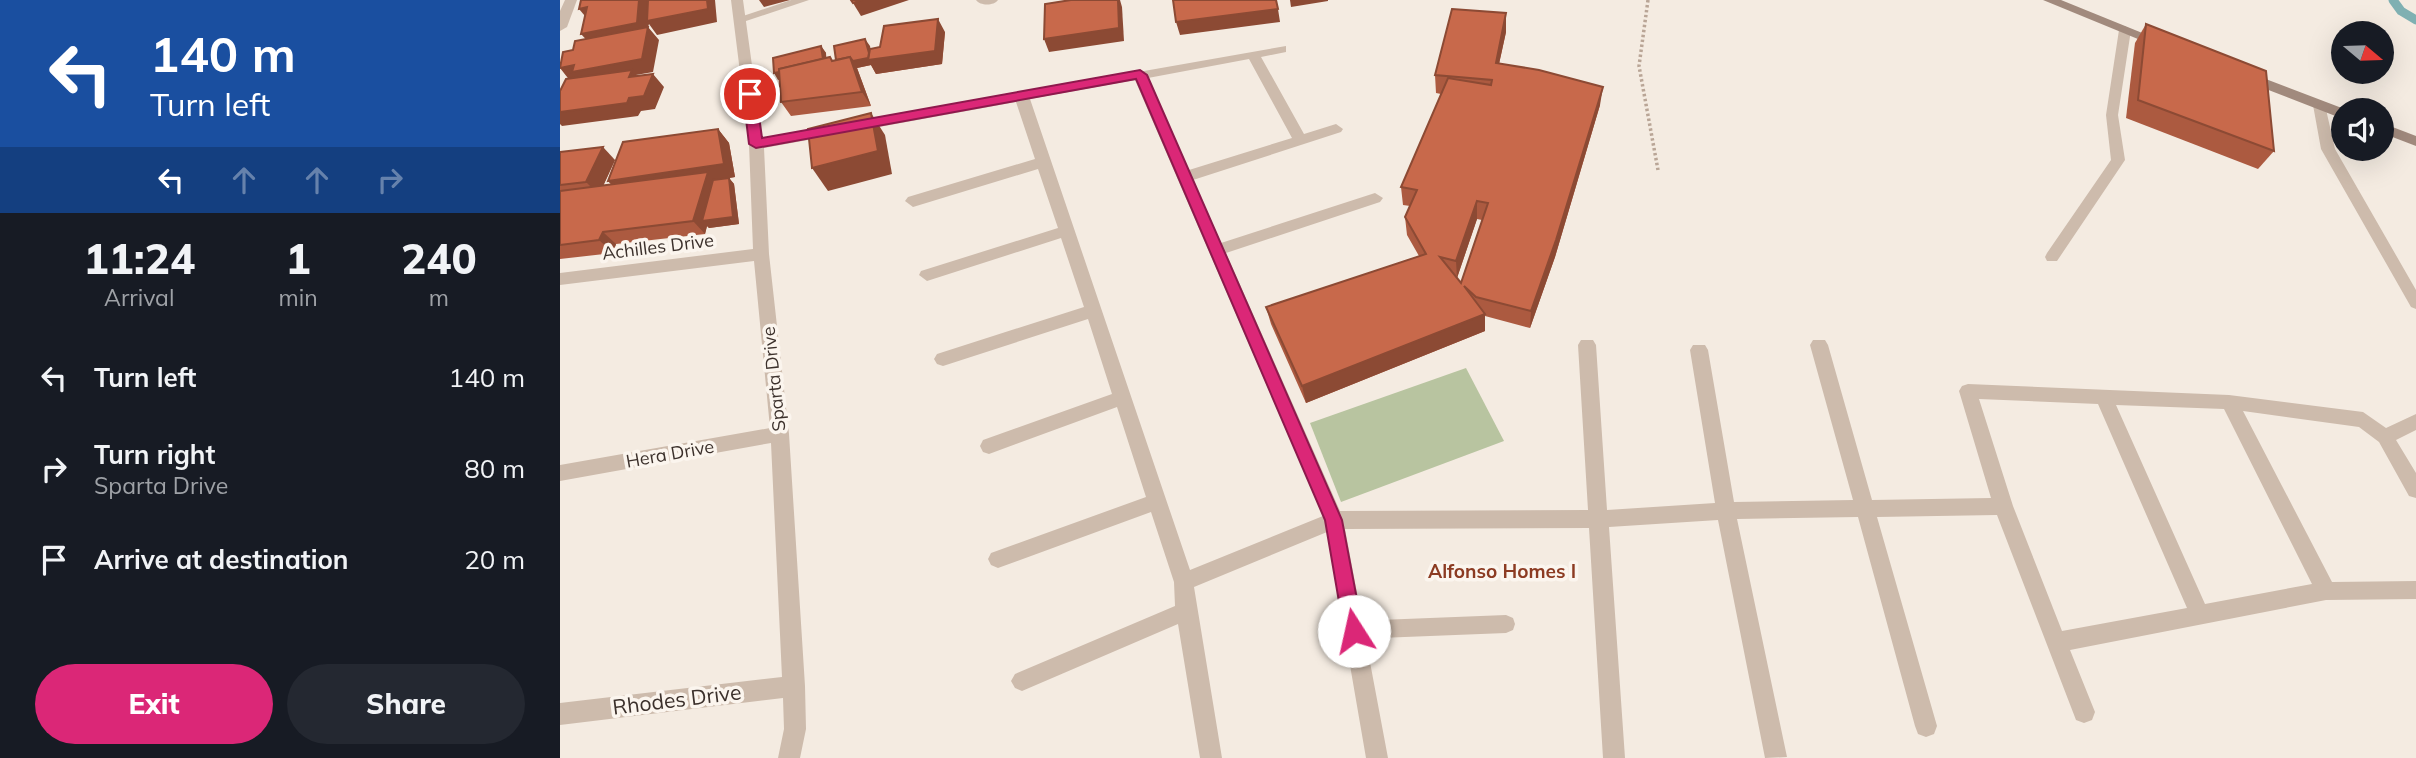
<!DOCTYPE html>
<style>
body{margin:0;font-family:Mulish,sans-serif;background:#242831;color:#f1f3f6;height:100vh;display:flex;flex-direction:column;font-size:26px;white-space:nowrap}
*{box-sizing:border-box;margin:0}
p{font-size:23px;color:#9ea1a6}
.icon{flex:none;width:38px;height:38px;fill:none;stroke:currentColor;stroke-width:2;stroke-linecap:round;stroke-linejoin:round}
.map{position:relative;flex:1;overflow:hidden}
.panel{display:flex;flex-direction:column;background:#171b24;width:560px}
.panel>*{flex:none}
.hud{background:#1a4fa0;color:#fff;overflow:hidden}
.needle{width:46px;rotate:109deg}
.fabs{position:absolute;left:1771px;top:21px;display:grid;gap:14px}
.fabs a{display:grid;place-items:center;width:63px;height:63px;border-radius:50%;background:#171b24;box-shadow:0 7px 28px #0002;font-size:35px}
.pin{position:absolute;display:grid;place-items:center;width:60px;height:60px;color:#fff;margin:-30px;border:4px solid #fff;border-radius:50%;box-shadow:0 2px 7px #0007}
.me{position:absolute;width:77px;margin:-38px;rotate:350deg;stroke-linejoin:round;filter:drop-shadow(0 0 5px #0008)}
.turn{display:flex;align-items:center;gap:24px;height:147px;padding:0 35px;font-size:32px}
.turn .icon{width:91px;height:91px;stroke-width:2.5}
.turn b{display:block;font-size:49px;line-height:60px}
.lanes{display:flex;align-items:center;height:66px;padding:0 35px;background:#0003;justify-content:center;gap:35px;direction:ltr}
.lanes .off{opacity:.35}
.eta{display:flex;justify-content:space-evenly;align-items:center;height:119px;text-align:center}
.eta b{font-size:42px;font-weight:800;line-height:49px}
.button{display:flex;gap:14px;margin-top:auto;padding:14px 35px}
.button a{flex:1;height:80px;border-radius:42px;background:#db2777;color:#fff;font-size:28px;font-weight:800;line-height:80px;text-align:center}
.button a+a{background:#242831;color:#f1f3f6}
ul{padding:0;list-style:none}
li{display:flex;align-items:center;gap:21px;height:91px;padding:0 35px}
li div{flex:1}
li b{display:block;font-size:26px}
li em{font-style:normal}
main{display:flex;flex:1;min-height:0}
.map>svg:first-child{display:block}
.green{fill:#b8c4a0}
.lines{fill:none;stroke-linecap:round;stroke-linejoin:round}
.stream{stroke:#7fb0b2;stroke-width:9}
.path{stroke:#b9a596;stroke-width:3.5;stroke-dasharray:2.5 2.5;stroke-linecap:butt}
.lane{fill:#cdbbac;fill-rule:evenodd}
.street{fill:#cdbbac;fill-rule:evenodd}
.secondary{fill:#a18a7d;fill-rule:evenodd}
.wall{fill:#ac5a40;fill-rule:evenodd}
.shaded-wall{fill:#8c4a34}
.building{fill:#c8694b;stroke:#8c4a34;stroke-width:2;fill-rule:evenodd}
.route{fill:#db2777;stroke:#8e194d;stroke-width:2}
.labels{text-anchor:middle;stroke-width:7;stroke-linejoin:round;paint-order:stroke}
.street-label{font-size:18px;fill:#3b302b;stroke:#fbf5ee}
.neighbourhood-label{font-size:19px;font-weight:bold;fill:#8c3b22;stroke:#fbf5ee}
.near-street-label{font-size:21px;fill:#3b302b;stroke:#fbf5ee}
</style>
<main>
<section class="panel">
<div class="hud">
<div class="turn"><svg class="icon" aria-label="left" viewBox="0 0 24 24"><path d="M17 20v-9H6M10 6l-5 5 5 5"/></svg><div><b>140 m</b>Turn left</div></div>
<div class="lanes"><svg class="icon" aria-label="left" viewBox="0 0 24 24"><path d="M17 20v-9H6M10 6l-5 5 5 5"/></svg><svg class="icon off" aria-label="ahead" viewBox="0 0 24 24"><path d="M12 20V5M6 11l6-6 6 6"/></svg><svg class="icon off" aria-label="ahead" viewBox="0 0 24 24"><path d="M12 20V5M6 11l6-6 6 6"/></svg><svg class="icon off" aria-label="right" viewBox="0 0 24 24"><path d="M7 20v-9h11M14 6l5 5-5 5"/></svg></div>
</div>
<div class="eta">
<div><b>11:24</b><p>Arrival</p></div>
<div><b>1</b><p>min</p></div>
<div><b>240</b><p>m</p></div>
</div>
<ul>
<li><svg class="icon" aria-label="left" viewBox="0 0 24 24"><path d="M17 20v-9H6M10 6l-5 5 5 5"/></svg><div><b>Turn left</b></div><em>140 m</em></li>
<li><svg class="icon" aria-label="right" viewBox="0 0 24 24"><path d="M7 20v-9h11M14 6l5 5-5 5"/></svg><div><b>Turn right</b><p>Sparta Drive</p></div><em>80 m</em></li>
<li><svg class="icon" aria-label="arrive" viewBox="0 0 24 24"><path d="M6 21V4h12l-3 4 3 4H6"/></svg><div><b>Arrive at destination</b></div><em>20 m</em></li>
</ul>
<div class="button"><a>Exit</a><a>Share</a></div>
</section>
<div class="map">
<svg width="1856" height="758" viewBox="0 0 1856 758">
<rect width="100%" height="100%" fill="#f4ebe1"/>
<polygon class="green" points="906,368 944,441 781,502 750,423"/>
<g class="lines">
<polyline class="stream" points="1833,0 1841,11 1856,20"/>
<polyline class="path" points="1088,0 1079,66 1098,170"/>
<g class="lane">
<polygon points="231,0 249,0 180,23 174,19"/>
<polygon points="1565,26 1571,30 1558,115 1565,160 1497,261 1487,261 1485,257 1487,253 1551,160 1546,115 1559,30"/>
<polygon points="1759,101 1765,105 1775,149 1856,290 1856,309 1851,307 1761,149 1753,105"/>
<polygon points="946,615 953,618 955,624 953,630 946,633 794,639 787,636 785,630 787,624 794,621"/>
</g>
<g class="street">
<polygon points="5,0 17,0 7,27 0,31 0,11"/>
<path d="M171,0h12l19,138 524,-92v6l-25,5 43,77 32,-10 7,5 -2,3 -148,48 28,63 154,-50 8,5 -3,4 -154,51 114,258 248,-1 -10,-165 3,-5h12l3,5 11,165 108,-7 -25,-153 3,-5h12l3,5 26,152 119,-2 -43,-155 3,-5h12l3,5 44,155 119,-2 -32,-107 3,-5 6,-2 261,11 134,17 23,16 30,-14v16l-20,10 20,33v25l-7,-2 -30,-54 -20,-15 -116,-16 89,171 84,-1v18l-90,1 -256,50 25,62 -3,8 -8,3 -8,-3 -79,-205 -120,2 60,209 -3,8 -8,3 -8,-3 -3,-8 -57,-209 -121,2 50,238 -22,1 -47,-238 -109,7 16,231h-22l-14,-230 -244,1 43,229h-22l-39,-226 -133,55 28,171h-22l-22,-134 -156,67 -7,-3 -4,-7 4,-7 160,-68 -1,-24 -23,-70 -153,56 -7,-3 -3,-6 3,-6 155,-56 -29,-90 -128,47 -6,-2 -3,-6 3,-6 129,-46 -24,-75 -145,47 -6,-2 -3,-5 3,-5 147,-47 -23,-69 -134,43 -8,-6 2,-4 137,-43 -20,-59 -125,38 -8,-6 3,-4 127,-38 -19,-57 -252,46 5,106 20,180 16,252 1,43 -6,29h-22l6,-29 -1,-31 -223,27v-22l222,-26 -11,-234 -211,38v-16l210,-37 -16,-167 -194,24v-12l193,-24 -4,-105zM689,59l43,79 -103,32 -41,-92zM575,80l188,436 -133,54 -160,-471zM1419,399l119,5 89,204 -125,23 -49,-125zM1556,405l108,4 88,175 -107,20z"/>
<path d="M416,0h22c-4,6 -18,6 -22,0z"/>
</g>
<g class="secondary">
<polygon points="1483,0 1501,0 1607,43 1600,47 1595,46"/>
<polygon points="1685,72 1690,73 1787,110 1783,110 1783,119 1778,117 1680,79 1678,76"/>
<polygon points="1822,123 1856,136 1856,146 1822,133"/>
</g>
</g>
<g class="wall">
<path d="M946,13v19l-7,32 101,41 -45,152 -25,71 -45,-12v15l-179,72 -35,-79 -5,-17 153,-51 -12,-21 -2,-18 5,-11 -7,-1 -2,-18 40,-93 -5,-1 -1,-18zM917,219l5,1 -21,63 -4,-5z"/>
<polygon points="1586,24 1714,151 1698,169 1566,118 1575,43"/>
<polygon points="385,32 382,64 316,74 311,65 297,68 311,106 231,116 221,102 220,80 218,80 261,46 266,53 266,58 273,61 310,46 310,49 320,47"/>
<polygon points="158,129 169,143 175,177 169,178 174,184 179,224 149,228 147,226 145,234 56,244 53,253 0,259 0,152 55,160 43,186 52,185 48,181"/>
</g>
<g class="shaded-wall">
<polygon points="79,0 155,0 157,22 97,35 89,24 88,27 99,40 93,72 76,75 83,83 11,82 0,68 33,47 21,34"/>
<polygon points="199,0 230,0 204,7"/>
<polygon points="302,0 349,0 301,16 293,3"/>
<polygon points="558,0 560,0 562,7 564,41 489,52 484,39"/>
<polygon points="730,0 768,0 768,1 731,7"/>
<polygon points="27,7 30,22 19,9"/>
<polygon points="718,9 720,22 620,35 616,22"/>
<polygon points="946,13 946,32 935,82 936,63"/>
<polygon points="378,19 385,32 382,64 316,74 311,65 297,68 311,106 302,92 282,72 305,39 310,46 313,60"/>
<polygon points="261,46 266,53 267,68 218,80 214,73"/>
<polygon points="93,74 104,87 95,109 81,111 78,116 2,126 0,124 0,112 69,98"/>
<polygon points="1043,87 1040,105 995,257 970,328 971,311"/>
<polygon points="311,113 325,135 332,174 268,191 252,168"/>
<polygon points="158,129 169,143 175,177 169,178 174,184 179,224 149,228 147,226 145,234 133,221 61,194 48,181"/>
<polygon points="43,147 55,160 39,195 26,182"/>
<polygon points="917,201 917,219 897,278 896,261"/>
<polygon points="43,232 56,244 53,253 39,240"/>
<polygon points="925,314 925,331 746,403 742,386"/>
</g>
<g class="building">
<polygon points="21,0 79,0 77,23 21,34 27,7 19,9"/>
<polygon points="88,0 147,0 148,9 87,21"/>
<polygon points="291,0 302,0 293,3"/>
<polygon points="511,0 558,0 559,28 484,39 485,4"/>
<polygon points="613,0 716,0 718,9 616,22"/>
<path d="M892,9l54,4 -10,50 43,7 64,17 -47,153 -25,71 -55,-14 -12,-11 21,28 -183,72 -36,-79 160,-53 -21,-37 12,-27 -16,-3 47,-109 43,7 1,-5 -57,-5zM917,201l11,2 -27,80 -21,-26 16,4z"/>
<polygon points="378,19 375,51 308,60 310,49 320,47 324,26"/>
<polygon points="1586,24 1706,71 1714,151 1578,100"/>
<polygon points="88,27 82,59 12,72 14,65 0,68 3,52 13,50 15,41"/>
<polygon points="305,39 309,53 308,58 293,61 290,57 276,60 274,46"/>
<polygon points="261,46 263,59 219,69 219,72 214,73 213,58"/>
<polygon points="270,57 272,61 290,57 302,92 221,102 219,69"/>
<polygon points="72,70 69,77 93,74 84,96 69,98 67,103 0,112 0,91 6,79"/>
<polygon points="311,113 318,151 252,168 248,129"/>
<polygon points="158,129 164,164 48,181 63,142"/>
<polygon points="43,147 26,182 0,185 0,152"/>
<polygon points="148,172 133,221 43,232 39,240 0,245 0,191"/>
<polygon points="169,178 173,217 142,221 153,180"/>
</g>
<polygon class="route" points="580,70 587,75 782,520 803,631 800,637 794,640 787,637 784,631 765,520 576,79 196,148 189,144 183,94 190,89 196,94 202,138"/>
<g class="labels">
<g class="street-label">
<text transform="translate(98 247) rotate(-7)" y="6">Achilles Drive</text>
<text transform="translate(214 379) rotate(-96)" y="6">Sparta Drive</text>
<text transform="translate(110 454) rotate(-10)" y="6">Hera Drive</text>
</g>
<g class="neighbourhood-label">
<text x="942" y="578">Alfonso Homes I</text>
</g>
<g class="near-street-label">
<text transform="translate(117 700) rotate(-7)" y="7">Rhodes Drive</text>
</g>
</g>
</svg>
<div class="fabs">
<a><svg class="needle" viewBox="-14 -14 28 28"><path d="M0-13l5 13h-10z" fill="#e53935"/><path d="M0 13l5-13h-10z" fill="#9ea1a6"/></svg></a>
<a><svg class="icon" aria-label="sound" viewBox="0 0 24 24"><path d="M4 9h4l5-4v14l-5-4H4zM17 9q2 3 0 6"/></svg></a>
</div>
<div class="pin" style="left:190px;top:94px;background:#d93025"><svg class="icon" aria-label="arrive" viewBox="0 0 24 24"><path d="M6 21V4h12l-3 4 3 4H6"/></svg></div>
<svg class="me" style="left:794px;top:631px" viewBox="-20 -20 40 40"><circle r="19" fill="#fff"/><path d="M0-13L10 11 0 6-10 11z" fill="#db2777"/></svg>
</div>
</main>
